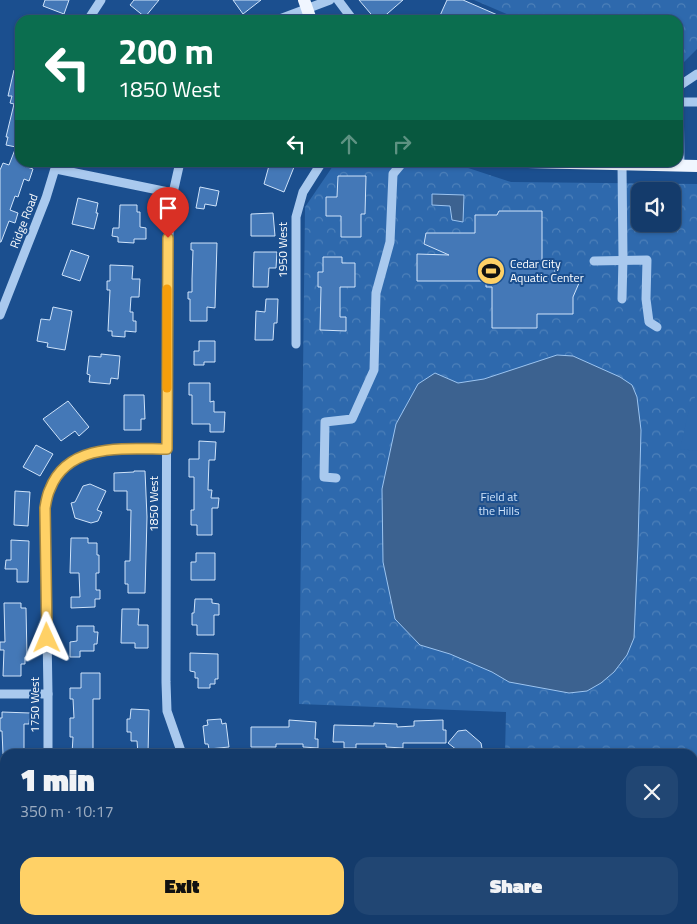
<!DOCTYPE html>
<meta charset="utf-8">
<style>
body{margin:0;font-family:"Titillium Web",sans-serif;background:#214673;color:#f1f3f6;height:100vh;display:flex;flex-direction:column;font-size:19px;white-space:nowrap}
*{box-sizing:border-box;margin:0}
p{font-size:16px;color:#9dadc1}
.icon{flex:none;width:28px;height:28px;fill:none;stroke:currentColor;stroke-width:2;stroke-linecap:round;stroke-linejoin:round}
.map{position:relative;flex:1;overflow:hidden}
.sheet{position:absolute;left:0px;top:749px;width:698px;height:176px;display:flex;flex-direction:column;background:#143b6b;border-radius:15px 15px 0 0;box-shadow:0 1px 4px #0004,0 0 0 1px #33557e}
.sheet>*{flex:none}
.banner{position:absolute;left:15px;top:15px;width:668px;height:152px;border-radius:15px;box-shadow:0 1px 4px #0004,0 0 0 1px #33557e;background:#0b6e4f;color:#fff;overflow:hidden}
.controls{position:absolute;left:631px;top:182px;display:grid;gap:10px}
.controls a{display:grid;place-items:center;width:50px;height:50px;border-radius:10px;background:#143b6b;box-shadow:0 1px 4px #0004,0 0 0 1px #33557e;font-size:25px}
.pin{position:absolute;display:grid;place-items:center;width:42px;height:42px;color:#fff;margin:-51px -21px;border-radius:50% 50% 50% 0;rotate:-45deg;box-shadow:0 0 5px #0007}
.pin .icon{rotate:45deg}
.me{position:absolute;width:55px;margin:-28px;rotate:359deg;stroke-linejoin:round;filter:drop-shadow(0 0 4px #0008)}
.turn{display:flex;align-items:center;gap:18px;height:105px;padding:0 20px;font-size:22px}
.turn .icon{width:65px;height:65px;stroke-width:2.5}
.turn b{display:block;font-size:35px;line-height:42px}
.lanes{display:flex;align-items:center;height:48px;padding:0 20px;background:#0003;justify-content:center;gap:25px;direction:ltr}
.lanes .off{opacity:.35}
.round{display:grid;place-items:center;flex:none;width:52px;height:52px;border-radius:15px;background:#214673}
.overview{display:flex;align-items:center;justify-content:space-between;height:85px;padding:0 20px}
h1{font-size:30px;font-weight:800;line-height:38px}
.cta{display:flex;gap:10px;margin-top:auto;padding:10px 20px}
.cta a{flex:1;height:58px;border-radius:15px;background:#ffd166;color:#111;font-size:20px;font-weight:800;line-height:58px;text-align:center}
.cta a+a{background:#214673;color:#f1f3f6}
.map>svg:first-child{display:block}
.park{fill:url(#park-crowns);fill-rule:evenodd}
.garden{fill:#2e69ad}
.water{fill:#3c6290;stroke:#9cc4f0}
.building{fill:#4478b7;stroke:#cfe3fa}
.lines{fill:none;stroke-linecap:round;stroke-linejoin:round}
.minor{stroke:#a9c9ee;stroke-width:9}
.major{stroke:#f0f6ff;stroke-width:12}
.route-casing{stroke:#a68842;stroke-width:12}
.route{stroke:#ffd166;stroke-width:9}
.slow{stroke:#f59e0b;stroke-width:9}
.labels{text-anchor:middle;stroke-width:4;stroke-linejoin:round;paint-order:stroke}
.street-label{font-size:12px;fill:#fff;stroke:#1b4f8f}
.poi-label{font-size:12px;fill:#fff;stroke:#1b4f8f;text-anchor:start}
.park-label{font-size:12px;fill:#cfe3fa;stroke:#1b4f8f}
</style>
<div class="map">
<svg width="697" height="924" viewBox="0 0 697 924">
<defs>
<pattern id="park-crowns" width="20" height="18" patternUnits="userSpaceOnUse" patternTransform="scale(1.25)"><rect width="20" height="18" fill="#2e69ad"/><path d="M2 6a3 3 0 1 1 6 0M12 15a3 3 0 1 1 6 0" fill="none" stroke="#4d80b9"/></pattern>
</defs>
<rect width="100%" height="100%" fill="#1b4f8f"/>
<g class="park">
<polygon points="474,0 697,0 697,49 684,62 678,62 678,20 509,20 509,15"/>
<path d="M335,163h118l58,19 186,2v592h-4l-1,-22h-187l1,-42 -207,-8 6,-497zM640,191h32v33h-32z"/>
</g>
<polygon class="garden" points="697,393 697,451 680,449 689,410"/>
<g class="water">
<polygon points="432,194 464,195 463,222 452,220 450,206 432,205"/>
<polygon points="557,355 573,356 620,377 632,385 637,397 641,430 638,545 634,638 627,655 614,672 601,683 587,691 569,693 509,682 492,672 450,654 420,645 395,619 383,562 382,489 396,424 418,384 435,373 458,383 484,379"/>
</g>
<g class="building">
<polygon points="45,0 69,0 64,14 43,6"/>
<polygon points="134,0 159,0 145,17 130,5"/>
<polygon points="233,0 261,0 243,14"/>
<polygon points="359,0 403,0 380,20 376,20"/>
<polygon points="447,0 463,0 509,20 438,20"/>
<polygon points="14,70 20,71 20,162 25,162 24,166 33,169 29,181 24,179 18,197 15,196 10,210 18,213 15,223 9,221 1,242 0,242 0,170 3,163 9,165 16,147 6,145 8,137 6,137 14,104 10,103 12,96 8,96"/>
<polygon points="270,162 296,162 284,192 264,184"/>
<polygon points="338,176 366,176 365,214 361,214 361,237 341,237 341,216 326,216 326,197 337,197"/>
<polygon points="200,187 219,191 216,206 205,204 204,209 196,208"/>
<polygon points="78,198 98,203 96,213 98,213 94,229 72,224"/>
<polygon points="120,205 137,205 137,212 140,212 140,227 146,228 146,239 134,239 134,243 118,242 118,237 112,236 113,228 119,228"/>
<polygon points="499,211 542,211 542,264 555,264 555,276 582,276 573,297 573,314 537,314 537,328 492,328 492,287 486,287 486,281 417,281 417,254 449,255 424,244 426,233 475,233 475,215 497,215"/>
<polygon points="273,213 275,236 251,236 251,214"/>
<polygon points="191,243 217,243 215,308 207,307 207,321 190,321 190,299 188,299 188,292 192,292 192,279 193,250 191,250"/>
<polygon points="71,250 89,256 80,281 62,275"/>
<polygon points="254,252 277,252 276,268 269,268 268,287 253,287"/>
<polygon points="323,257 342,257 342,263 355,263 355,287 340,287 340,317 346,317 346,331 320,330 321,287 318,287 318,272 323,272"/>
<polygon points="110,265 133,266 132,279 140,279 139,297 131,297 130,312 133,312 133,321 136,321 136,332 125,331 125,337 112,336 112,331 108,331 110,290 107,290 107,281 110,281"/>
<polygon points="266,299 278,299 277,323 274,323 273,340 255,340 256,311 265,312"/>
<polygon points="53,307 72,311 65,350 47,347 48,343 37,341 41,319 50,320"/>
<polygon points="199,341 215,341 215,362 204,362 204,365 194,365 194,351 199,351"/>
<polygon points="101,354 120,356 118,379 111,378 110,384 89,382 90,375 87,374 89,356 101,357"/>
<polygon points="189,383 210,383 210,402 214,401 214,412 225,412 224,432 210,432 210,424 192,424 192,395 189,395"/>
<polygon points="124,395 144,395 145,419 141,419 141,430 124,430"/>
<polygon points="68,401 89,427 79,436 75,431 61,441 43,419"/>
<polygon points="199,441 216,442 215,460 209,460 208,490 212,490 211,498 219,498 218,508 212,508 212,535 197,535 197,525 191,525 191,510 194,510 194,477 189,477 189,459 199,459"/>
<polygon points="36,445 53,454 40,476 23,467"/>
<polygon points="134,471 145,471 147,517 145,593 128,593 128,584 125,584 125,561 130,561 131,510 127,510 127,491 114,491 114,473 134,472"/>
<polygon points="90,484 106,491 97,510 102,512 98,521 91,523 75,518 71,503 75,502 83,486"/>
<polygon points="15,491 30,492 28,526 14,525"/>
<polygon points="71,538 88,538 88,543 97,543 97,555 99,555 99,573 96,573 96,590 100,590 100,599 95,599 95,607 71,608 71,597 80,597 79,573 70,573"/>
<polygon points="11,540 29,541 28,582 17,582 17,569 5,569 6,560 11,560"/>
<polygon points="196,553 215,553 215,580 191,580 191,562 196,562"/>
<polygon points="195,599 212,599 212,603 219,604 219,615 214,615 214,635 197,635 197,625 192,625 192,613 194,613"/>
<polygon points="4,603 21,603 21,608 26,608 27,657 25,657 25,664 21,664 21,676 3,676 4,650 0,650 0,642 5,642"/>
<polygon points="122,609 139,609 138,625 148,625 148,648 135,648 135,643 121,643"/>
<polygon points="77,626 94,626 94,632 98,632 97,644 94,644 94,651 80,651 80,657 70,657 70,642 77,641"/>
<polygon points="190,653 218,654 218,679 215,679 215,684 210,684 210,688 198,688 198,678 195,678 195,672 190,671"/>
<polygon points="81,673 100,673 100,699 93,699 93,754 72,754 73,737 70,737 70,718 74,718 73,699 70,699 70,688 81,688"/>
<polygon points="131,709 149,710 148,754 138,754 137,741 131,741 131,732 127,732 127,719 130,719"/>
<polygon points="2,712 30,713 29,724 24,724 24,754 3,754 2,731 0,731 0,718 2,718"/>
<polygon points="221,719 222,724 226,723 229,747 209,749 208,744 205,744 203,726 208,725 207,720"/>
<polygon points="289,720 316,722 315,739 318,739 318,748 303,747 303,744 276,744 276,747 251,747 251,727 289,727"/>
<polygon points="443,720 443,730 446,730 446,743 403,743 403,748 386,747 386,744 356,744 356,748 344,748 344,742 333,742 334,725 374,726 374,723 397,724 397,727 414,726 414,721"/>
<polygon points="466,730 481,743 483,754 462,754 448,743 458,731"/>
</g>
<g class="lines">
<g class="minor">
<polyline points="338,0 353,20"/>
<polyline points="88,20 101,0"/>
<polyline points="277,20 330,0"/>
<polyline points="680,102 697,102"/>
<polyline points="180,162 173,193 167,254 166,682 167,711 182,754"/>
<polyline points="680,166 679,86 697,74"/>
<polyline points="56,169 173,193"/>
<polyline points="594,261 647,260 646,299 649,322 657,327"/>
<polyline points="622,299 623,258 622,165"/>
<polyline points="0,315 46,198 57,162"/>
<polyline points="296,344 296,217 303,192 322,162"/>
<polyline points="336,478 324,477 325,422 352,419 374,370 376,293 390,242 393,174 403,162"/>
<polyline points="0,694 48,694"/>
<path d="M48,754v-60l-3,-186c1,-6 2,-13 5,-19 18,-47 75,-40 117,-40"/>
<polyline points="692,794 697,794"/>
<polyline points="692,900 697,900"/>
<polyline points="215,920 215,924"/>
<polyline points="46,924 46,920"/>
<polyline points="445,924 445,920"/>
<polyline points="567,924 567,920"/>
</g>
<g class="major">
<polyline points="304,0 311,20"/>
<polyline points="528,162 697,166"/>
</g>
</g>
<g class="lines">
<defs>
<path id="route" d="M47,638l-2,-130c1,-6 2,-13 5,-19 18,-47 75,-40 117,-40l1,-211"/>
</defs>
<use href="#route" class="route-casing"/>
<use href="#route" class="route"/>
<polyline class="slow" points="167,388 167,289"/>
</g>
<defs>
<symbol id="stadium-disc" viewBox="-11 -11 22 22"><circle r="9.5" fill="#ffd166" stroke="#1b4f8f"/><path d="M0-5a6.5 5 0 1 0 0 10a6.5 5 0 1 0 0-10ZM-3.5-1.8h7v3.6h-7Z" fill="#111"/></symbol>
</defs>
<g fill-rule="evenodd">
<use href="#stadium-disc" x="475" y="255" width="32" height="32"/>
</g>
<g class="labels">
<g class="street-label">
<text transform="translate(24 221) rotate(-69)" y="4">Ridge Road</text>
<text transform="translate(283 250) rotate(-90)" y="4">1950 West</text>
<text transform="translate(154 504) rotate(-90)" y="4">1850 West</text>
<text transform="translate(35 705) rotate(-90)" y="4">1750 West</text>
</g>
<g class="poi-label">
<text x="510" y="268">Cedar City<tspan x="510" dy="14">Aquatic Center</tspan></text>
</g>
<g class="park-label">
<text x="499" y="501">Field at<tspan x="499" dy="14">the Hills</tspan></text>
</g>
</g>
</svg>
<div class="controls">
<a><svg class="icon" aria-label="sound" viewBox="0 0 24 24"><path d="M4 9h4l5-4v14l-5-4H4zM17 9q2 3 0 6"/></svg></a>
</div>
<div class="pin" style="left:168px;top:238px;background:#d93025"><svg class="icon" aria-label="arrive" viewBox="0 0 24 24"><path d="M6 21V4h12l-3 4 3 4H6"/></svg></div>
<svg class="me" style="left:47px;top:638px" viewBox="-20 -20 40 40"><path d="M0-17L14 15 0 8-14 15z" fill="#ffd166" stroke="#fff" stroke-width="4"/></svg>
<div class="banner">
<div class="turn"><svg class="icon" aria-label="left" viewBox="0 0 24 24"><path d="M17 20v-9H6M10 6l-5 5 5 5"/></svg><div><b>200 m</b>1850 West</div></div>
<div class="lanes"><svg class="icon" aria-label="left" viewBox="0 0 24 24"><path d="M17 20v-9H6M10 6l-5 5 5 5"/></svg><svg class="icon off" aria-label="ahead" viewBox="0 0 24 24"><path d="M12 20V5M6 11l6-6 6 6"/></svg><svg class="icon off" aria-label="right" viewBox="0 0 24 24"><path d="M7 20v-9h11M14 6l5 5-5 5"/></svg></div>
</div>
<section class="sheet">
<div class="overview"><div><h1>1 min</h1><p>350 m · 10:17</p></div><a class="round"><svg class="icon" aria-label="close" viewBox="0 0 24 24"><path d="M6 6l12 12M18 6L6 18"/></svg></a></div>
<div class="cta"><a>Exit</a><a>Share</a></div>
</section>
</div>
